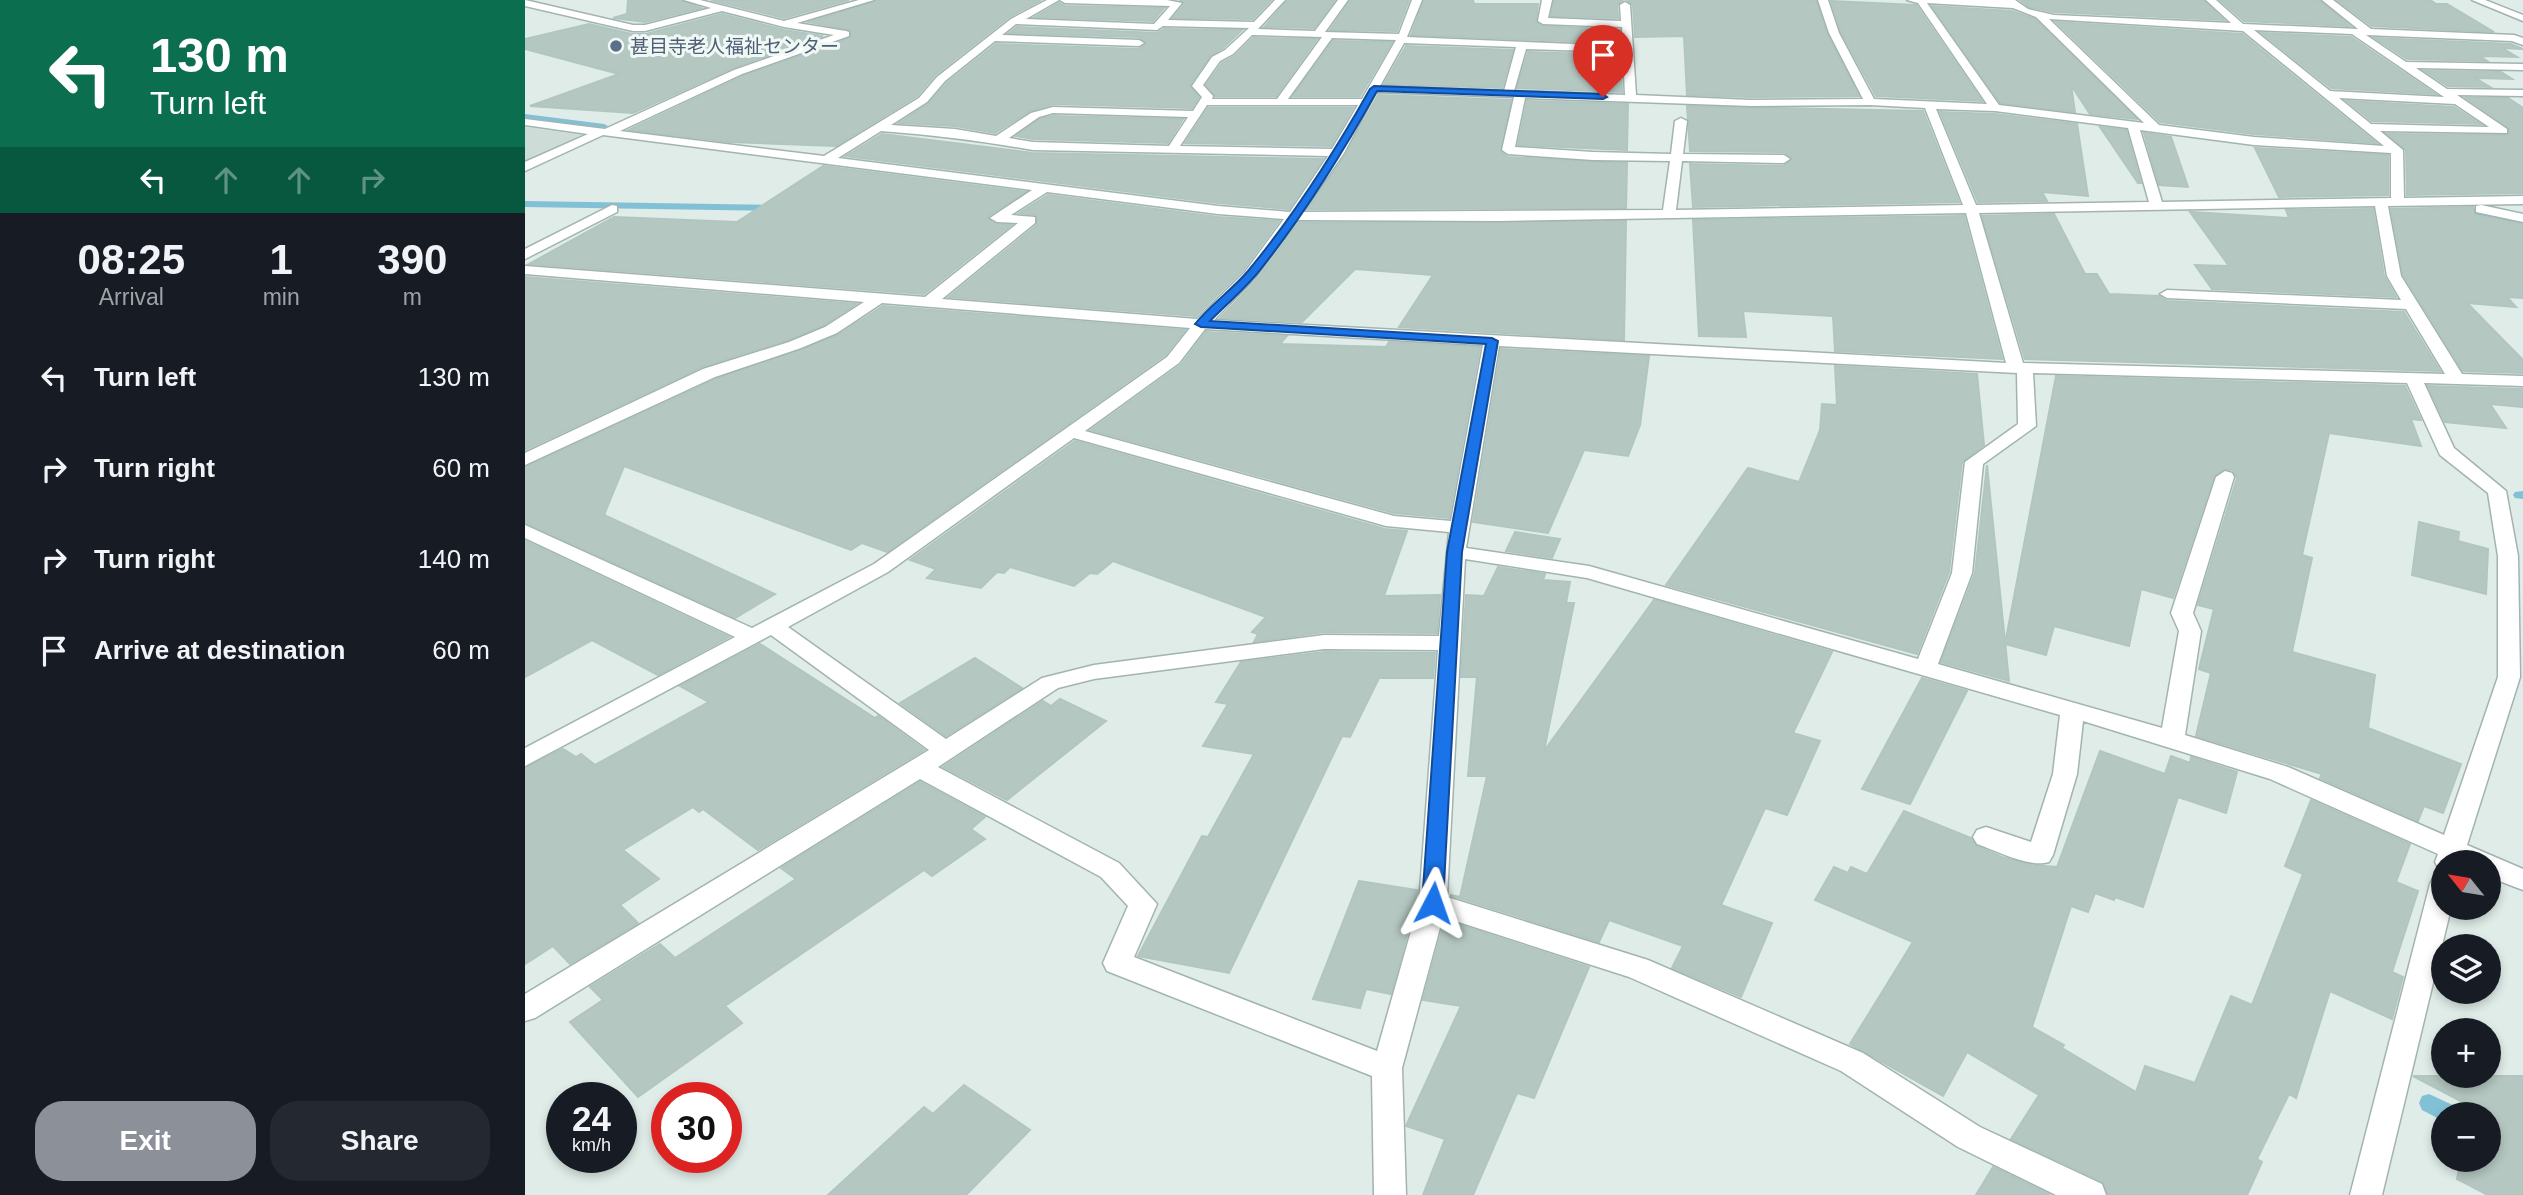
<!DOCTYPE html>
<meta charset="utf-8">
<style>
body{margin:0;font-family:Arial,"Noto Sans JP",sans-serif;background:#242831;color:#f1f3f6;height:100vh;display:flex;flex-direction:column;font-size:26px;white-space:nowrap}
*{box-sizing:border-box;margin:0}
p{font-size:23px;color:#9ea1a6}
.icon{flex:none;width:38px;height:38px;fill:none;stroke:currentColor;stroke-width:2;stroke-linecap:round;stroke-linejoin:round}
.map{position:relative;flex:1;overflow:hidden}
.details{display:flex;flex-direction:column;background:#171b24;width:525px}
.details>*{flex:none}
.banner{background:#0b6e4f;color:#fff;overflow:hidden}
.needle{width:46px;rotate:300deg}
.fabs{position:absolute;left:1906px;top:850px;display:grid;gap:14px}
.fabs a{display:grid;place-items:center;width:70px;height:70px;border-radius:50%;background:#171b24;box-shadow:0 4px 10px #0003;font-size:35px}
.speed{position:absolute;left:21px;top:1082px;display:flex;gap:14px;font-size:35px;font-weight:700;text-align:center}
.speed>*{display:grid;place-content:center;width:91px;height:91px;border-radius:50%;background:#171b24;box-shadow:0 4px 10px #0003;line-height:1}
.speed small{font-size:18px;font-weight:400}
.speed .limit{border:10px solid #d22;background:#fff;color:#111}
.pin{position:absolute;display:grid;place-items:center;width:60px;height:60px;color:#fff;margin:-72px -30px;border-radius:50% 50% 50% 0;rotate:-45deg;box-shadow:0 0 7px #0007}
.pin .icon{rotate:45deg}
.me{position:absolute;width:77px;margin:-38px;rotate:4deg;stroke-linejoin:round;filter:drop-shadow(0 0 5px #0008)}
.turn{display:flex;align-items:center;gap:24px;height:147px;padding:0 35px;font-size:32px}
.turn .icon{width:91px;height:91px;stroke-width:2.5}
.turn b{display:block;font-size:49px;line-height:60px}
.lanes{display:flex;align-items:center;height:66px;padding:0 35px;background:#0003;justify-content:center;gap:35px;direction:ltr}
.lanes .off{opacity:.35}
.eta{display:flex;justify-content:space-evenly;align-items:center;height:119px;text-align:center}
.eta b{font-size:42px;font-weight:700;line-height:49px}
.primary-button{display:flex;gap:14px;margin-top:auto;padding:14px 35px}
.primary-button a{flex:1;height:80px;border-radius:28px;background:#8c9099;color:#fff;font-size:28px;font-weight:700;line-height:80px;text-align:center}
.primary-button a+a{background:#242831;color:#f1f3f6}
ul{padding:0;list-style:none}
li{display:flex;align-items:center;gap:21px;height:91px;padding:0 35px}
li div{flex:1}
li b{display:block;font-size:26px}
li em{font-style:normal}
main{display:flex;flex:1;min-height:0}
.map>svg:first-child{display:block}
.built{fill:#cedcd7}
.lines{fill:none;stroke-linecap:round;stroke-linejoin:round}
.stream{fill:#82c0d6;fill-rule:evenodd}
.building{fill:#b5c7c1;stroke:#b1c6c0;stroke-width:2}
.minor-casing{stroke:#a2b4b0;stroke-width:3}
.minor{fill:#fff;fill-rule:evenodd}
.route{fill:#1a73e8;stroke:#114b97;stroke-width:2}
.service-dot{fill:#5c6f8a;stroke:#f0f8f5;stroke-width:2.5}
.labels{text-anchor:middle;stroke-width:6;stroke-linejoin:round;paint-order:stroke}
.far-service-label{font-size:19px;fill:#4e5e75;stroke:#f0f8f5;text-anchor:start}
</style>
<main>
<section class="details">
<div class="banner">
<div class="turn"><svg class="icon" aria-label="left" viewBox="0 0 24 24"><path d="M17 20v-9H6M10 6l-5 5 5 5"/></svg><div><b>130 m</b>Turn left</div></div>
<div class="lanes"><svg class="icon" aria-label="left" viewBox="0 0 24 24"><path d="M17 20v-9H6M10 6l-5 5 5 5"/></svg><svg class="icon off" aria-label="ahead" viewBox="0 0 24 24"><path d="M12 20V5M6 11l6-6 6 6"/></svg><svg class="icon off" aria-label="ahead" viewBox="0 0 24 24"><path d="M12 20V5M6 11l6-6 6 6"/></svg><svg class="icon off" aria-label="right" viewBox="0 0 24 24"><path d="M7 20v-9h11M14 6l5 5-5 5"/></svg></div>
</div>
<div class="eta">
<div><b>08:25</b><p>Arrival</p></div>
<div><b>1</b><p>min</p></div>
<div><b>390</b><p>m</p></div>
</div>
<ul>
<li><svg class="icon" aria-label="left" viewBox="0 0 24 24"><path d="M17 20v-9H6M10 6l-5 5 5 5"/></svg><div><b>Turn left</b></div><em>130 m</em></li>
<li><svg class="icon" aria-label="right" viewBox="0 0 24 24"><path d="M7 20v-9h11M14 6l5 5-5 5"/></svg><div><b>Turn right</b></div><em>60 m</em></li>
<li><svg class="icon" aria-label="right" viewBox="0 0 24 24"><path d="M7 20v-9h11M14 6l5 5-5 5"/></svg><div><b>Turn right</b></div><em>140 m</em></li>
<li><svg class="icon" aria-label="arrive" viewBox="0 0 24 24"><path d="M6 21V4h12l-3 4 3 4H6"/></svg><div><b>Arrive at destination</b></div><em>60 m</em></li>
</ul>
<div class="primary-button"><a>Exit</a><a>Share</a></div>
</section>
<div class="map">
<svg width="1998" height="1195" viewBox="0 0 1998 1195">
<rect width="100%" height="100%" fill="#dfece8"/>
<polygon class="built" points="0,127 59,135 0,162"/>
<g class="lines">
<g class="stream">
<polygon points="0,114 79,124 83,126 79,128 0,118"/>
<path d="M500,191l3,1v4c-14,9 -26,15 -41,7l4,-3 17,1z"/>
<polygon points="0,201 253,205 257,208 253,211 0,207"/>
<polygon points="1948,208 1998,220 1998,226 1945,213 1945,209"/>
<polygon points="1998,491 1998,499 1990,498 1988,495 1990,492"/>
<polygon points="1904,1094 1934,1108 1937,1115 1918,1115 1918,1121 1897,1110 1894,1103 1897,1096"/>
</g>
</g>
<g class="building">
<polygon points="103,0 156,0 176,8 120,22 88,18 102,14"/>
<polygon points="186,0 324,0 259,18"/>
<polygon points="352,0 516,0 484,17 410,75 392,96 311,146 204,142 104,130 218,76 325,38 325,30 284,22"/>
<polygon points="655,0 746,0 728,19 648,18 659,5"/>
<polygon points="763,0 810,0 789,28 739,27"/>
<polygon points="826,0 884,0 872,31 805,30"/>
<polygon points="899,0 948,0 949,4 1013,4 1011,22 1017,26 1095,30 1095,43 886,35"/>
<polygon points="1029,0 1098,0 1092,5 1093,18 1026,16"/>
<polygon points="1102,0 1291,0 1302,34 1334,96 1226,97 1162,95 1159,36 1110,37 1108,5"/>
<polygon points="1495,0 1678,0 1699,20 1529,12 1504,7"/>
<polygon points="1695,0 1794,0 1825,26 1719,21"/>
<polygon points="1812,0 1905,0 1911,4 1922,4 1969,32 1847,26"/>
<polygon points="1306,1 1391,5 1457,101 1351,96 1316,32"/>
<polygon points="534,3 540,6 639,8 628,21 510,17"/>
<polygon points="1407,6 1487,11 1510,19 1612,119 1565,114 1546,85 1550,112 1475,103"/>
<polygon points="197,14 259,30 298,36 208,68 108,113 5,106 94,74 0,49 0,39 64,24 107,34 121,34"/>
<polygon points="1531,22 1717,34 1851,143 1729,134 1635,122"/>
<polygon points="492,27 632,33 639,29 717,30 698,48 685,56 665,85 674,97 667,108 528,104 505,111 470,133 430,126 374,123 403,104 422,83 471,44 614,49 621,44 614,37 484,33"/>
<polygon points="1737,33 1826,37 1910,94 1806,88"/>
<polygon points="728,38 792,39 751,96 690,96 681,85 697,63 710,56"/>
<polygon points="1850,38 1986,44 1998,49 1977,48 1992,57 1955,56 1962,61 1882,59"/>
<polygon points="808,41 867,42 835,96 768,96"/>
<polygon points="881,46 988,50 977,88 859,84"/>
<polygon points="1003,52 1095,55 1097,92 992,88"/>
<polygon points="1900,71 1976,72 1987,79 1950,78 1965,87 1923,86"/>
<polygon points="853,95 986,100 976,152 983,157 1102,163 1101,208 783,209 821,154"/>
<polygon points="1941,98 1983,98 1998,108 1998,193 1882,195 1881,150 1862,134 1984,135 1983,127"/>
<polygon points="1002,101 1103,104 1102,150 993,145"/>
<polygon points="1822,101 1929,107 1955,124 1847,121"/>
<polygon points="1162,106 1398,111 1434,202 1168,207 1165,164 1259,166 1267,158 1259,152 1165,151"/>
<polygon points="683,108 828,108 806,146 660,143"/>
<polygon points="1415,112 1470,114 1552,124 1563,196 1517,192 1522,201 1453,202"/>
<polygon points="528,116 658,119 643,143 508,139 491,136 515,119"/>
<polygon points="1575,127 1601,130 1616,183 1613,183"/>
<polygon points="1619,133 1646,137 1663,187 1634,185"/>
<polygon points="357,134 508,153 798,159 764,209 693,203 321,156"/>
<polygon points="1730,148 1863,155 1863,195 1754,197"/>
<polygon points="298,166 500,192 462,217 471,224 486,225 399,294 4,264 89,217 212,222"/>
<polygon points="523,195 693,217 754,221 718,270 671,316 424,297 512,225 512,215 494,213"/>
<polygon points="1948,207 1950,215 1998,224 1998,298 1982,297 1991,307 1942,303 1998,360 1998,373 1938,371 1878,275 1866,209"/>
<polygon points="1848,209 1859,276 1871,297 1687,289 1670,265 1704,266 1665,212 1764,218 1761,210"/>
<polygon points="1529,214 1560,274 1572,274 1584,294 1634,296 1642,301 1879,312 1915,371 1500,359 1457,216"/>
<polygon points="1439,216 1477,359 1310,351 1308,316 1218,311 1221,337 1174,336 1168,220"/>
<polygon points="1101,221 1099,340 874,327 908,275 830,269 777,322 695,318 732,280 773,223"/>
<polygon points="0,277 331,304 299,325 263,340 177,367 0,450"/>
<polygon points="358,306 660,330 640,355 362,552 337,543 326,550 99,466 79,515 250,594 210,618 0,523 0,467 191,379 313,335"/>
<polygon points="681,332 762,336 755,344 861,347 864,342 955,347 924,518 869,513 566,430 656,365"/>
<polygon points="976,349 1124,356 1115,425 1103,456 1059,450 1023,533 948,522"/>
<polygon points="1310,366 1452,374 1459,445 1437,462 1424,572 1392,654 1141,585 1223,468 1274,482 1295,430 1297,404 1312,405"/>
<polygon points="1531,376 1880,386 1896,420 1886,419 1896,446 1804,433 1777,555 1787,558 1767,652 1850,675 1843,728 1936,764 1918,813 1899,806 1893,821 1795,778 1797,774 1671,736 1686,673 1674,669 1689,609 1673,605 1712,478 1708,470 1699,469 1689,476 1648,598 1616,589 1604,646 1529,626 1521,655 1480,644"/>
<polygon points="1903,386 1998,389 1998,407 1965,404 1981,428 1920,422"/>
<polygon points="550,441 860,529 882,531 859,596 915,595 912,633 799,632 729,642 733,634 727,632 741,617 588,561 572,574 565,573 549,586 485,567 479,573 472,572 456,588 402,578 411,569 385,560"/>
<polygon points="1462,465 1484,681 1416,662 1450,573"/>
<polygon points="1894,522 1934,532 1933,541 1963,549 1961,594 1887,575"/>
<polygon points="990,532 1035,539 1027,558 981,551"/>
<polygon points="0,541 204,637 133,675 67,640 0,677"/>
<polygon points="973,567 1020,574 1018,580 1045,582 1041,603 1049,603 1019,751 1129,600 1307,652 1268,733 1295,741 1262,815 1240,808 1196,905 1247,923 1216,997 1147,968 1158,946 1084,920 1074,942 925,895 935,897 962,776 943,776 952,677 936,677 941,595 959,596"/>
<polygon points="235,644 350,718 353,716 399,750 233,850 178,809 174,812 168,807 98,850 134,879 95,905 113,923 45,964 28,946 0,964 0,768 38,749 51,757 56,754 70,765 184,702 155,686"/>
<polygon points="799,652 910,653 908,678 854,678 825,737 817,736 704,973 613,956 677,836 683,837 729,754 678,746 703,704 691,702 716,662"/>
<polygon points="450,658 497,688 421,736 375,703"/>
<polygon points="1397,678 1442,691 1385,804 1337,789"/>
<polygon points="535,699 581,721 482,800 418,767 518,701 526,706"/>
<polygon points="1575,751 1640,774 1646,756 1665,763 1666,757 1712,772 1701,813 1653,797 1618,907 1590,897 1589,900 1570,893 1563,912 1546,906 1507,1027 1539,1045 1537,1048 1611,1092 1620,1066 1670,1083 1706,996 1727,1005 1778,874 1760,866 1786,800 1885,844 1871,882 1893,891 1867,972 1878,977 1867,1019 1805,991 1771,1098 1764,1094 1732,1159 1737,1162 1722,1195 1583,1195 1578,1182 1486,1139 1514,1095 1442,1052 1418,1096 1325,1044 1388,942 1290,900 1309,867 1323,873 1326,867 1342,874 1379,811 1446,838 1451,846 1477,857 1507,865 1532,867"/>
<polygon points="395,782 460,817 446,829 460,839 407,876 399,870 200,1006 217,1023 113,1097 45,1022 78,1000 65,987 135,944 150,958 271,879 256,868"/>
<polygon points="834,881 892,890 891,903 866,994 841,989 835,1008 788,999"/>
<polygon points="920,920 1064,967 1009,1098 992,1093 948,1195 898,1195 920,1139 881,1126 936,1006 898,1000"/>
<polygon points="1888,1076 1998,1076 1998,1195 1963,1195 1932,1179 1936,1160 1964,1160 1964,1115 1948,1115 1949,1108"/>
<polygon points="439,1085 505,1130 441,1195 303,1195 399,1107 408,1114"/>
<polygon points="1468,1167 1525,1195 1451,1195"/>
</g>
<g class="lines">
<defs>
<g id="minor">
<path d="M0,0l108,25h12l66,-17 -27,-8h16l84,21 75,-21h15l-77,23 49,8 3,1v4l-107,38 -122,57 204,25 95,-58 18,-21 74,-58 36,-19h12l-33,19 128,5 16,-18 -105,-3 -5,-3h107l15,3 -14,17 86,2 21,-22h10l-27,29 57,2 23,-31h10l-23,32 74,2 13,-34h10l-15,37 216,9 -1,-19 -79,-3 -5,-3 4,-21h10l-4,18 73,3 -1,-16 5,-3 5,3 6,90 115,5 112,-1 -34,-66 -11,-33h10l11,33 35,66 113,5 -69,-101 -11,-3h108l13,9 26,6 177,8 -25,-23h10l27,24 115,5 -36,-29h11l38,29 143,6 9,3v7l-11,-4 -146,-6 40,27 117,2v6l-107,-2 31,21 76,1v6l-66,-1 50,34v4l-127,-2 23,19 1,48 119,-2v8l-135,2 13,70 61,98 61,2v10l-99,-3 30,65 52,43 12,65 2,121 -53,168 56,24v21l-34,-13v-14h-46v7l-4,-1 -4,-7 3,-8 -168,-75 -187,-58 -6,53 -24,81 -4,7c-20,6 -52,-11 -72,-18l-4,-7 4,-7 9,-3 45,15 22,-68 7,-59 -473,-137 -122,-19 -18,338 201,63 215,93 117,74 122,57 4,11h-50l-98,-48 -117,-76 -212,-94 -186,-60 -41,151 4,127h-32l-2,-119 -265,-105 -4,-8 25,-57 -27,-29 -181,-98 -385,239 -10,3v-27l404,-244 -158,-115 -246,131v-18l210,-111 -210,-99v-13l227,103 122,-64 293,-207 23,-29 -308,-25 -45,30 -36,15 -86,29 -190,88v-12l178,-84 86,-27 36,-15 39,-25 -339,-28v-8l400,31 93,-74 -21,-1 -7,-4 42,-28 -429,-55 -78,36v-9l63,-28 -63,-9v-6l80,10 129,-59 100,-35 -50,-8 -62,-16 -77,20h-12l-108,-25zM1402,3l86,5 23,9 108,106 -145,-18zM1524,19l194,12 141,115 -130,-9 -95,-12zM491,24l141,6 6,-4 86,2 -24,22 -13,7 -20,29 10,11 -9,14 -140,-4 -22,6 -35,23 -41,-7 -64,-4 36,-23 18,-21 50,-40 144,5 5,-3 -5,-3 -137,-5zM1729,30l98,4 92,63 -114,-6zM727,35l70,2 -45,62h-65l1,-3 -10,-11 17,-24 13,-7zM807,38l64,2 -34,59h-74zM879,43l112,4 -12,44 -124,-5zM1001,49l97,3 2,43 -111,-4zM851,92l138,5 -12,53 6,4 85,6 77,1 -7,49 -360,2 41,-59zM1000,98l226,8 119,-1 55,3 38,97 -287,5 6,-49 102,2 6,-4 -6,-4 -101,-1 4,-33 -6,-3 -6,3 -4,33 -78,-2 -78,-5zM1814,98l116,6 34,23 -118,-3zM682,105h151l-26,44 -152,-3zM1411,109l59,2 133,17 21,74 -173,3zM528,113l135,4 -19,29 -136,-4 -24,-4 30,-21zM1615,130l114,15 137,8v45l-229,4zM356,131c52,4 102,10 152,19l295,6 -38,56 -72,-6 -380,-48zM522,192l171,22 66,5 -39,53 -48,47 -255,-20 93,-76v-6l-24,-2zM1850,206l12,70 14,24 -234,-10 -7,4 7,4 239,11 39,65 -422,-11 -44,-150zM1441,213l40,150 -792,-43 41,-42 42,-58 202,1zM680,329l278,16 -32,176 -57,-5 -309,-85 94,-68zM974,346l518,27 1,51 -53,38 -13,111 -34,86 -329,-93 -123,-18zM1508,373l374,10 33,72 48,38 10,63v121l-54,158 -156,-68 -103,-32 16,-104 -8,-18 41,-136 -2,-4 -7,-2 -9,6 -45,136 8,18 -17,97 -224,-64 34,-91 11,-109 53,-38zM549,438l312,88 63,6 -10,104 -115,-1 -230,30 -52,13 -96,61 -158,-112 100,-55zM799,649l114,1 -19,253 -42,148 -243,-94 23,-53 -38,-41 -181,-96 120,-79 36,-9z"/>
<polygon points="1947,0 1960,0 1998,15 1998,21"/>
<polygon points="87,205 92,206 92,212 0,259 0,249"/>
<polygon points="1956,205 1998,214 1998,222 1951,212 1951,206"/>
<polygon points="1918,874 1918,908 1926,908 1857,1195 1825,1195 1905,884 1909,877"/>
</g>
</defs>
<use href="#minor" class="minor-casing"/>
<use href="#minor" class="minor"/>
</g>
<path class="route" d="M849,86l229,8 4,3 -4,2 -226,-8c-36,65 -75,127 -121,184 -14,16 -31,31 -46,46l282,17 6,3 -36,211 -19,351 -3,5 -7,3 -8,-3 -3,-5 25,-351 39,-208 -285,-17 -6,-3c16,-20 37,-34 53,-53 47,-57 86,-118 122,-182z"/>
<circle class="service-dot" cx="91" cy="46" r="7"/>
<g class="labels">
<g class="far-service-label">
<text x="105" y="53">甚目寺老人福祉センター</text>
</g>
</g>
</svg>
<div class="fabs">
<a><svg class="needle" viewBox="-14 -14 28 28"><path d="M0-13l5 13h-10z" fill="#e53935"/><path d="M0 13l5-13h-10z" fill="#9ea1a6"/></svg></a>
<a><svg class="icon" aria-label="layers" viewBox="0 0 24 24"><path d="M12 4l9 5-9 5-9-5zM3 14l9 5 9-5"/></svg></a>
<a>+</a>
<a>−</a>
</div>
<div class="speed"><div>24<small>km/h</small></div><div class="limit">30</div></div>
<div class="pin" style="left:1078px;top:97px;background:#d93025"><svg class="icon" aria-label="arrive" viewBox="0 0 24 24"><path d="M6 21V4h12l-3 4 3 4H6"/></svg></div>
<svg class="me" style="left:908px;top:903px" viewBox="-20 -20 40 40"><path d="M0-17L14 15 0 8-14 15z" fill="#1a73e8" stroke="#fff" stroke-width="4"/></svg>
</div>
</main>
